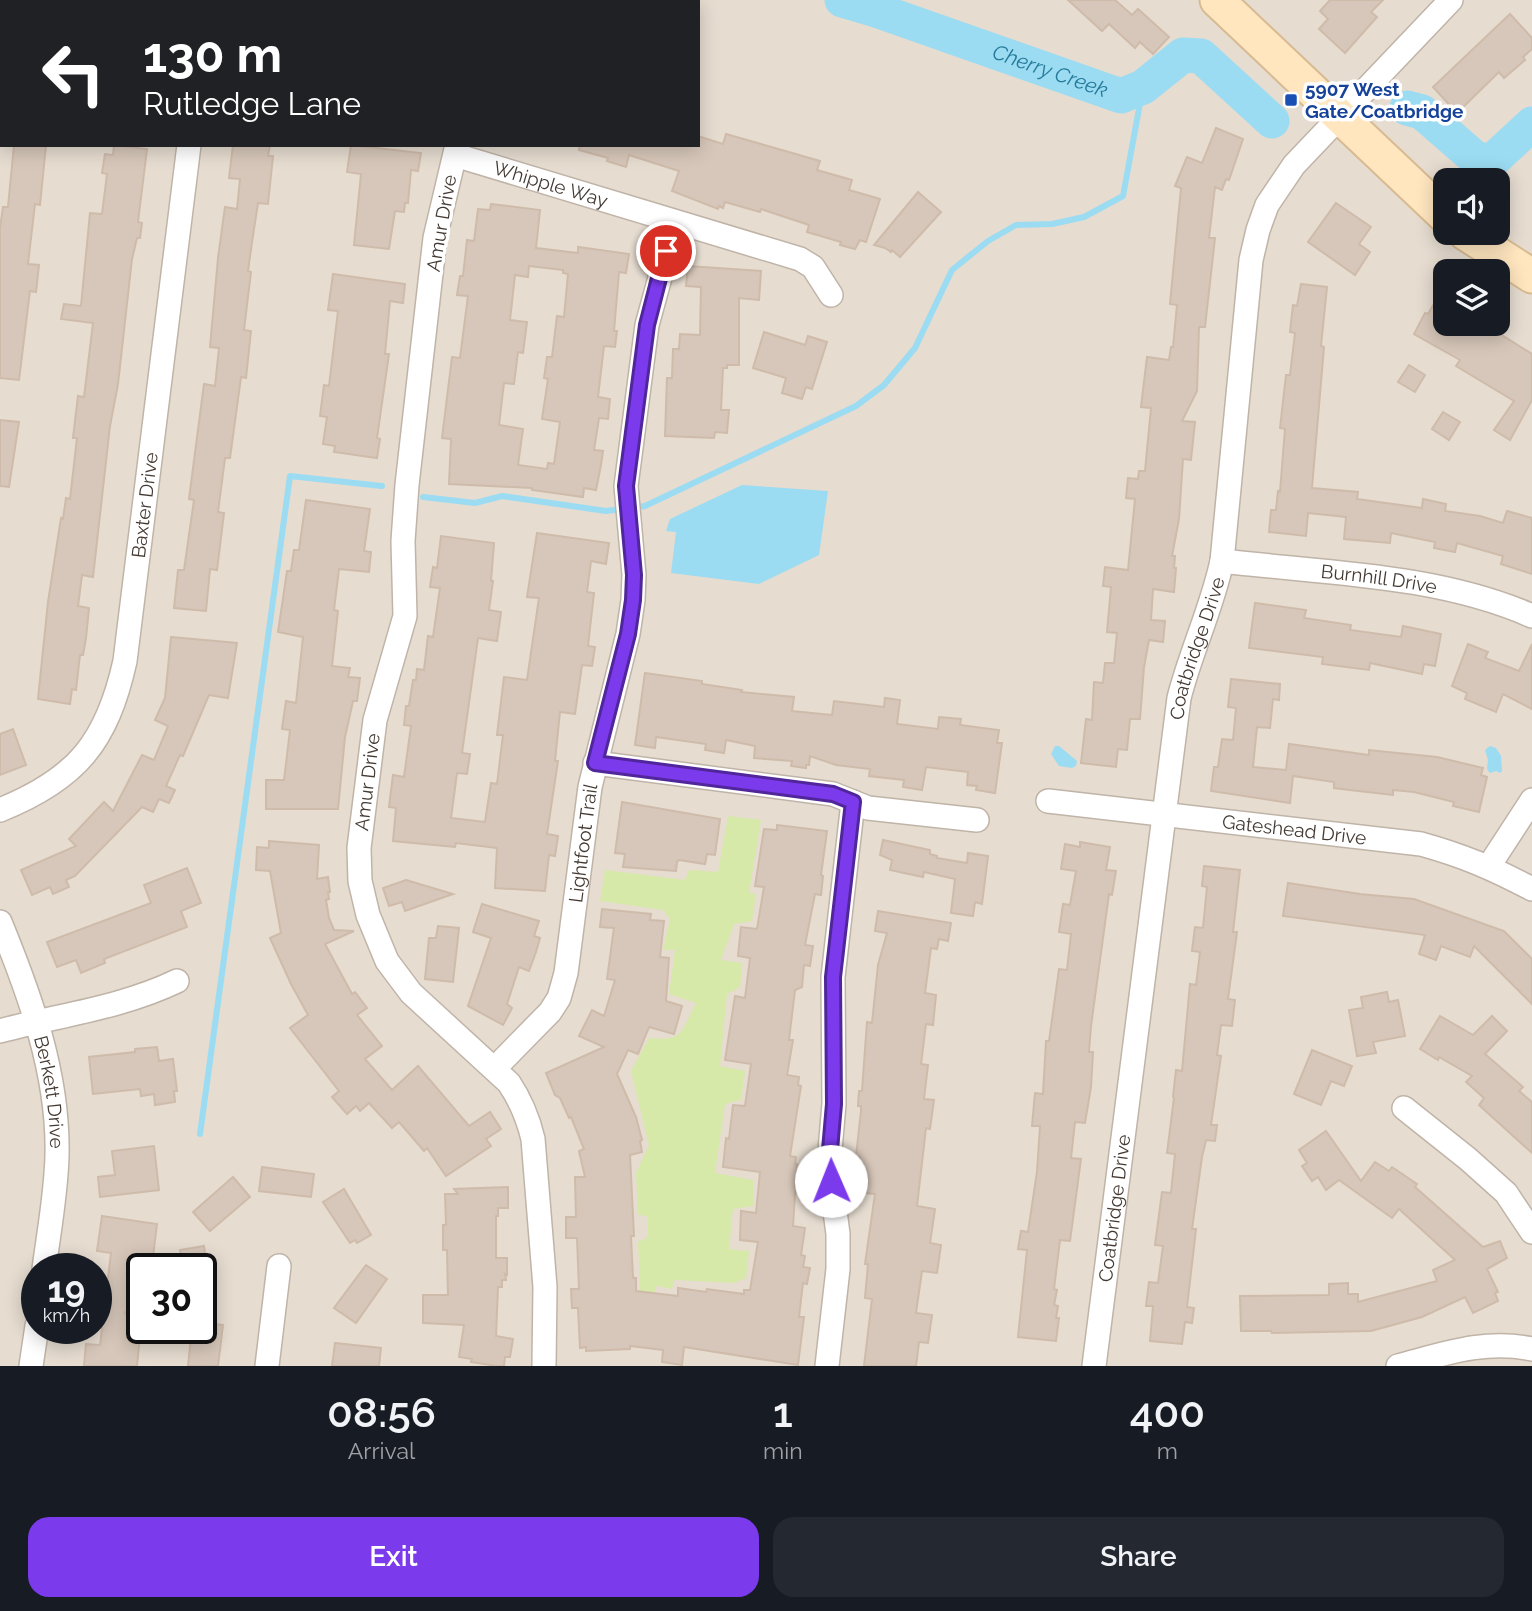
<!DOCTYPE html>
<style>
body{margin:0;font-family:Raleway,sans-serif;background:#242831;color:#f1f3f6;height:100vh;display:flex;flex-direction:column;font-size:26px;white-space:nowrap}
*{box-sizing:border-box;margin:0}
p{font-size:23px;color:#9ea1a6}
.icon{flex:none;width:38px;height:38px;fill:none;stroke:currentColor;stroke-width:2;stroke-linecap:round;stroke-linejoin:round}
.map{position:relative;height:1366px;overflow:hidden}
.side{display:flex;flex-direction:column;background:#171b24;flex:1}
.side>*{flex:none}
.hud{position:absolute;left:0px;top:0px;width:700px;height:147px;box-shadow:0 4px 18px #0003;background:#202124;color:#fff;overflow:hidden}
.controls{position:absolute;left:1433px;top:168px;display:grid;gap:14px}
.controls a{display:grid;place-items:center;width:77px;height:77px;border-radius:14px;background:#171b24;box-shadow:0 4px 18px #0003;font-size:35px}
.speed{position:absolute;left:21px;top:1253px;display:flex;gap:14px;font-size:35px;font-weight:700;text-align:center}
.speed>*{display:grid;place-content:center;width:91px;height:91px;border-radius:50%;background:#171b24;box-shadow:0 4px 18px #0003;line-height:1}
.speed small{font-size:18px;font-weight:400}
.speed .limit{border:4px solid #111;border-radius:10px;background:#fff;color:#111}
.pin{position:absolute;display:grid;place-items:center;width:60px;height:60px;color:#fff;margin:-30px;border:4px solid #fff;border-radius:50%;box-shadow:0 2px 7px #0007}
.me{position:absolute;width:77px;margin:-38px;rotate:359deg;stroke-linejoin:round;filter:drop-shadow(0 0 5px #0008)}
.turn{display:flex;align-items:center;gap:24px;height:147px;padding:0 28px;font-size:32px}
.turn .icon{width:91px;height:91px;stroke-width:2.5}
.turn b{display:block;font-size:49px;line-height:60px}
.eta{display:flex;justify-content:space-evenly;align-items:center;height:119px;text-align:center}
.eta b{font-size:42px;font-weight:600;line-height:49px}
.button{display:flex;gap:14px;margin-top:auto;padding:14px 28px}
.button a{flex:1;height:80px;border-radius:21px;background:#7c3aed;color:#fff;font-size:28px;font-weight:600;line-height:80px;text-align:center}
.button a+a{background:#242831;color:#f1f3f6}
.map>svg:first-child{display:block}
.residential{fill:#e6dcd0;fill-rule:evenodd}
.green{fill:#d6e9a9}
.water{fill:#9bdcf2}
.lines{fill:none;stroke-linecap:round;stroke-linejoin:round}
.stream{stroke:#9bdcf2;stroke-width:6}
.river{stroke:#9bdcf2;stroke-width:35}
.building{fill:#d7c7ba;stroke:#cfbbaa;stroke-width:2;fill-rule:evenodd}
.street-casing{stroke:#c0b4a8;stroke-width:26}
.secondary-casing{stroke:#d7ba92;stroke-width:37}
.street{stroke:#fff;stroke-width:23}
.secondary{stroke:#ffe6bf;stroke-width:33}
.route-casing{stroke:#51269a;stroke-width:18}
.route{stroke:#7c3aed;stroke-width:12}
.transit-dot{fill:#1a4fb4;stroke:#fff;stroke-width:2.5}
.labels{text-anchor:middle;stroke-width:7;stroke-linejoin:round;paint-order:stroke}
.transit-label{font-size:19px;font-weight:bold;fill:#164399;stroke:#fff;text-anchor:start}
.street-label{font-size:19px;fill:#443a33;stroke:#fff}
.water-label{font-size:21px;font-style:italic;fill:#257b9a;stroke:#fff}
</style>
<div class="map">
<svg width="1532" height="1366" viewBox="0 0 1532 1366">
<rect width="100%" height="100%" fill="#f2ebe2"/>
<path class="residential" d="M0,0h1532v1366h-1532zM2,2h696v143h-696zM1446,180h52v53h-52zM1446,271h52v53h-52zM37,1269h59v59h-59zM142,1269h59v59h-59z"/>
<path class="green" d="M728,816l33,4 -12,73 7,1 -4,27 -18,3 -13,36 21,3 -2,24 -13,7 -7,72 25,5 -4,29 -16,4 -10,69 38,7v26l-20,3 -4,40 20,2 -3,27 -12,5 -60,-3 -2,9 -16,-3 -3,21 -12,2 -3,-67 10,-5v-20l-10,-3 -2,-41 13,-28 -18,-74 18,-33c35,4 32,-7 47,-35l-27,-9 6,-44h-12l7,-31 -7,-9 -63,-9 5,-31 80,10 4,-10 29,2z"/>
<g class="water">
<polygon points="742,485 828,491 819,555 759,584 671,573 676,532 666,531 670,519"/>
<polygon points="1055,746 1059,746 1077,761 1076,766 1072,768 1059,766 1051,754"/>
<polygon points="1490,746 1496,748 1501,756 1502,771 1500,773 1496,771 1490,773 1487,769 1488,760 1485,750"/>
</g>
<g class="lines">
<g class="stream">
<polyline points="423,497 475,503 502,496 606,511 622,509"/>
<polyline points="633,508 645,506 856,406 884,385 915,348 952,270 988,241 1016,225 1052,224 1084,217 1123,196 1143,87"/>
<polyline points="200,1134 290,476 382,486"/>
</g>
<g class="river">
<path id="s1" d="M842,0l34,10 245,86 22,-9 40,-32 18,1 71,65"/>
<polyline points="1407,108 1422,112 1476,159 1492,161 1532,124"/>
</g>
</g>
<g class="building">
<polygon points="1068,0 1115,0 1132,15 1138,9 1169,37 1153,54 1140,42 1135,48 1109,24 1102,31"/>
<polygon points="1330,0 1383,0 1371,12 1377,17 1345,53 1319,29 1328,19 1320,11"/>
<polygon points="1510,14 1532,38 1532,49 1523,57 1525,60 1504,78 1499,72 1457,113 1433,87"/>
<polygon points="1216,128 1243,139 1229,180 1226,179 1222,190 1215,187 1209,238 1215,238 1205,327 1199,327 1197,391 1182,421 1195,422 1191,460 1183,459 1179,519 1172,556 1175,556 1174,568 1176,568 1174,592 1153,589 1151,620 1165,621 1163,642 1149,640 1144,667 1140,719 1130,719 1127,750 1118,749 1116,767 1081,763 1086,719 1092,720 1094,682 1103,683 1105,663 1114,663 1117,633 1107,632 1111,587 1103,586 1105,567 1128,570 1135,499 1126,498 1128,478 1138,479 1139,471 1145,471 1151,408 1141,407 1147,357 1169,360 1171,347 1173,347 1177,305 1170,304 1181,188 1175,186 1187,157 1202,163"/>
<polygon points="726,134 820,161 817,170 852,180 849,190 880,199 866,242 860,240 855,249 840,245 841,242 807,232 809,225 761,209 760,212 725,202 723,208 719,206 718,209 672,191 679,171 629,155 626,167 607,161 608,158 579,150 580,145 698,145 698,136 723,144"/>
<polygon points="14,145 46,145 40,205 35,204 28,264 39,265 36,292 30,291 19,380 0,378 0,228 3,207 8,207"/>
<polygon points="114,145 147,149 138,222 142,223 140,238 137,238 132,259 118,384 110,426 93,577 82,575 78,606 89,608 86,638 83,655 80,655 76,690 72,689 70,704 38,699 48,602 61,518 63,519 66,498 70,499 77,438 73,438 78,396 84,397 93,323 61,319 64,304 81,306 90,213 102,214 107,174 102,173 105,154 113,155"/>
<polygon points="233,145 270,145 268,156 273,156 268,204 258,203 252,242 248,271 251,272 244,330 251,331 246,378 241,377 230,458 225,458 218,512 224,513 217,570 210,569 206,611 174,608 178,570 184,570 194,500 189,499 204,384 215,386 219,348 210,347 218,258 225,207 237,209 240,179 229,178"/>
<polygon points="351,145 421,153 418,171 411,170 408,203 405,203 404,212 395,211 389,249 354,245 361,174 347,172"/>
<polygon points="918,192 941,212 900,257 892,250 891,252 885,248 874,245"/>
<polygon points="1336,203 1371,227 1359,244 1370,252 1355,275 1308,242"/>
<path d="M491,204l49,6 -4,38 42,5v-6l51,7 -3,19 -7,-1 -5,59h3l-2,16 -11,-1 -6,51 12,2 -2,20 -9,-1 -5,32 9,1 -2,14 -5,25 -12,-2 -1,9 -51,-7v-2l-83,-4 2,-45 -9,-1 10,-81 8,1 8,-62 -11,-1 3,-19h3l4,-36 7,1 4,-32 12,1zM529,266l34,4v3l5,1 -4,43 -7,-1 -5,41h-5l-3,21 4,1 -6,40 18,3 -6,42 -6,-1 -1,6 -29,-4 5,-36 -24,-4 5,-42 10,1 4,-32 5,1 4,-31 -17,-2 5,-45 13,2z"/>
<polygon points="688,266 761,271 759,300 739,298 739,365 727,365 727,368 723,368 721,410 729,410 727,433 715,432 714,438 665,436 667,378 672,378 673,349 679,349 680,334 700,335 701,287 686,286"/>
<polygon points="333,274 405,284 403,303 390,301 385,354 389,354 377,438 380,439 377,458 334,452 335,446 323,444 327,417 320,416 324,385 329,386 338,311 328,310"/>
<polygon points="1446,283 1446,324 1484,324 1532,354 1532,400 1510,440 1494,430 1514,401 1456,366 1460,360 1414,334 1425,313 1428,314"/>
<polygon points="1301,284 1327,287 1321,346 1324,347 1312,488 1358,492 1357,499 1422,508 1423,499 1446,504 1445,511 1480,516 1503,523 1507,511 1532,518 1532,574 1501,564 1503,556 1457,543 1455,552 1434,548 1435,542 1391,533 1390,543 1344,539 1346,517 1308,513 1306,536 1269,532 1271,510 1276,510 1278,491 1280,492 1285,429 1280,428 1286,375 1290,375 1295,333 1290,332 1293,305 1297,306"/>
<polygon points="764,332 805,345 808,336 827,342 812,389 806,387 802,399 782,393 786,378 753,368"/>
<polygon points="1409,365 1425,375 1415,392 1398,382"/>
<polygon points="1443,412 1460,422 1449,440 1432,429"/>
<polygon points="0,420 19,422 9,487 0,486"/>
<polygon points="306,500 370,509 364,551 371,552 369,572 339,569 334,610 338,611 332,666 350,668 348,677 360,678 357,701 353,701 345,737 338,809 266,809 266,780 284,780 290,730 282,729 286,701 296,703 303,637 278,632 287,571 291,571 294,550 299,550"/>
<polygon points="537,533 609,543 606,564 591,561 587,592 594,593 588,646 595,647 592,666 582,665 575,714 560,712 555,761 558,761 547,834 558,836 555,856 549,855 545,891 495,888 497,848 456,843 455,847 393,841 396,808 389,807 393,775 404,777 411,726 404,725 406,706 409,706 413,680 416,680 417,669 424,670 428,636 433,637 440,588 430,587 433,567 437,568 441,536 494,543 491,581 493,581 489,610 501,612 497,641 478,638 462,753 470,754 467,774 457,773 451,818 485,822 491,783 497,784 503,735 497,735 504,677 527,680 539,598 527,597"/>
<polygon points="1255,603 1306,610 1304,618 1351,625 1350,630 1401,637 1403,626 1441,634 1435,666 1424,664 1422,674 1370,663 1369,670 1322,664 1323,657 1249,648"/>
<polygon points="171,637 237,643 228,698 209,695 183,756 180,755 166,786 175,790 169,803 159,799 153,812 142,807 75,876 66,880 69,887 53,894 50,887 32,895 21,870 76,846 69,839 104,802 113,811 142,755 154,760 168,726 155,720 165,698"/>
<polygon points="1468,644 1488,652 1485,658 1519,671 1532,644 1532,709 1503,694 1496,712 1465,699 1467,693 1452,686"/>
<polygon points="645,673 702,681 702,684 742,690 741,692 794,697 792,711 832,715 834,701 884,707 885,698 900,700 897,724 938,729 939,717 961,719 960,725 999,730 997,743 1002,743 995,793 976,790 977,786 967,785 968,772 926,767 922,790 903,787 904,780 869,776 870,769 836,765 810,756 809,765 806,765 806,768 791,766 792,761 754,758 755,746 726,740 724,753 705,750 706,744 656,737 655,748 635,745"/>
<polygon points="1231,679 1280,684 1279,700 1273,699 1270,728 1257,727 1253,767 1286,770 1289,744 1369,755 1369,750 1437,757 1483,768 1481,775 1487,777 1479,812 1453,806 1454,802 1414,792 1393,790 1393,795 1358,791 1334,788 1334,782 1293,776 1290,803 1211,791 1214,767 1218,767 1222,739 1233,740 1236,708 1228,707"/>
<polygon points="13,729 26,765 0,775 0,734"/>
<polygon points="622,802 720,819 715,855 707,854 705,864 679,860 677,862 676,871 623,867 625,854 615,853"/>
<polygon points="777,825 827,831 821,875 823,876 821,895 815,894 805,945 813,946 810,966 804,965 802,987 795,990 789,1040 793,1040 787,1075 799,1077 798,1085 801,1086 790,1156 796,1157 795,1164 797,1164 793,1226 805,1228 801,1255 805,1256 803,1267 810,1268 807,1284 803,1283 799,1317 804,1317 798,1365 684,1347 682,1365 662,1362 663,1350 630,1346 630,1349 586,1351 586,1347 580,1348 578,1308 572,1308 571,1289 579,1289 577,1238 566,1238 566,1217 576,1217 575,1177 585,1177 579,1151 584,1149 571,1117 569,1118 560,1098 555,1095 546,1073 604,1047 579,1036 592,1010 604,1016 615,980 607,979 614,928 600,927 602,909 651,914 650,920 664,921 660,957 669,958 666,1001 682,1006 674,1034 649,1027 638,1054 628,1050 617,1074 636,1117 642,1140 640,1141 642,1152 630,1155 634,1236 631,1236 633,1278 636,1278 636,1291 678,1296 678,1288 706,1292 707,1289 744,1294 744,1290 750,1290 758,1242 740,1240 741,1211 756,1213 760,1172 723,1167 726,1138 729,1139 733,1105 745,1106 751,1064 725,1060 735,996 745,998 750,958 738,956 741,927 757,929 764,887 755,886 764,829 777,830"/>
<polygon points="883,840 930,850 930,854 937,856 937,858 967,863 968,853 988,856 982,904 975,902 973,916 951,913 955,879 924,872 923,877 890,870 892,860 880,855"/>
<polygon points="269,841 319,845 317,879 328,877 330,892 328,892 329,899 326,900 329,918 334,930 354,931 325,944 352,994 355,992 367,1008 357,1015 382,1046 365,1059 392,1090 418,1066 469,1126 490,1112 501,1129 486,1139 491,1146 446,1176 427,1148 424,1151 399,1122 392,1128 369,1103 360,1111 356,1106 347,1114 332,1097 339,1091 290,1028 308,1015 291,984 270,938 281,933 270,871 256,870 257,847 269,848"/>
<polygon points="1080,842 1110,847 1106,870 1116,871 1112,895 1109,894 1091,1026 1089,1052 1093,1052 1091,1087 1085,1123 1075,1122 1071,1158 1081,1159 1070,1241 1060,1240 1054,1289 1057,1290 1054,1305 1058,1306 1056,1318 1059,1318 1056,1341 1018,1337 1027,1250 1018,1249 1021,1231 1028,1232 1037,1172 1040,1126 1032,1126 1035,1093 1043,1094 1046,1041 1049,1041 1059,969 1067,970 1071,934 1059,932 1063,904 1070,905 1076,871 1061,869 1065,844 1080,847"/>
<polygon points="1204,866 1240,870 1233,932 1237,932 1228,999 1235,1000 1232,1026 1221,1025 1217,1055 1221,1056 1211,1125 1217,1125 1215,1141 1206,1140 1202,1157 1192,1229 1196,1229 1187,1307 1194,1308 1192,1323 1185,1322 1182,1344 1150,1341 1153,1306 1146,1306 1149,1282 1158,1283 1163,1246 1155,1245 1162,1192 1171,1193 1175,1154 1167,1153 1174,1098 1173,1097 1176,1070 1182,1071 1190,984 1196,985 1200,952 1192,951 1195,927 1203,928 1207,887 1202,886"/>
<polygon points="187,868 201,903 181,911 187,927 104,959 105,963 81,973 76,960 57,967 47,942 151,903 144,885"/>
<polygon points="406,880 453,894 405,911 402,902 389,906 383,888"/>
<polygon points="1288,883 1360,894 1414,899 1504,931 1532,959 1532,1004 1474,946 1470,957 1441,946 1436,960 1419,954 1425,935 1283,916"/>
<polygon points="482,904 539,921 534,936 540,938 536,952 529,971 519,967 507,1004 512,1008 503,1025 468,1006 491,938 473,932"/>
<polygon points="878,911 951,923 948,941 939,939 937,949 931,948 925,993 936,995 933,1025 926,1024 921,1064 928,1065 924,1099 934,1100 930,1129 926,1128 917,1206 935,1209 930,1243 941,1245 937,1273 922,1271 916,1313 932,1315 928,1343 919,1342 916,1366 864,1366 872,1299 865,1298 868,1264 865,1264 875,1194 865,1193 867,1184 857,1182 860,1157 856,1156 861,1111 861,1106 858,1106 859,1091 862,1091 867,1022 872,1023 878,965 887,933 875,931"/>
<polygon points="438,926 459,928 453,982 425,979 429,938 436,938"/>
<polygon points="1387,992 1389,1002 1398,1000 1405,1036 1373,1042 1376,1053 1357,1056 1349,1010 1363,1008 1361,997"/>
<polygon points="1440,1016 1473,1035 1492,1016 1507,1031 1485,1054 1523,1087 1519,1091 1532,1102 1532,1153 1479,1105 1484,1098 1466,1082 1472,1076 1439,1057 1438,1060 1420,1049"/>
<polygon points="157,1047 159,1061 173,1059 177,1091 174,1091 175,1102 155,1105 154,1094 141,1096 140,1089 93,1094 89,1057 135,1052 135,1049"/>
<polygon points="1312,1050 1352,1066 1344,1086 1331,1081 1321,1105 1294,1094"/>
<polygon points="1326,1131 1361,1181 1375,1162 1389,1171 1392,1167 1417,1184 1415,1187 1483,1247 1500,1241 1507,1258 1487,1269 1498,1292 1495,1293 1498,1301 1473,1313 1465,1297 1422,1317 1371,1331 1272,1333 1271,1331 1241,1331 1240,1296 1329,1295 1329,1284 1348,1283 1348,1294 1358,1294 1358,1302 1437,1281 1433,1270 1455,1260 1399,1209 1392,1218 1339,1180 1326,1190 1318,1177 1312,1181 1302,1166 1307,1163 1299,1150"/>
<polygon points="154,1146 159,1190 100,1197 98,1177 115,1175 112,1151"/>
<polygon points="262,1167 314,1174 311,1197 259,1191"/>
<polygon points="233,1177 250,1197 210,1231 193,1212"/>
<polygon points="508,1187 508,1208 498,1208 498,1216 496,1216 496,1258 507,1258 507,1275 505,1274 506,1280 502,1280 502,1287 498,1287 496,1336 513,1339 510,1357 505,1357 504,1366 497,1366 471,1362 472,1359 459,1357 464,1325 423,1323 423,1295 448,1295 447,1250 443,1250 443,1225 446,1225 445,1194 458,1194 454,1189"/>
<polygon points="344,1189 371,1235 357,1243 355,1240 350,1243 323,1202"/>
<polygon points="102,1216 157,1224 152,1265 142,1264 142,1309 125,1312 125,1314 142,1316 137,1366 84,1366 86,1344 100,1345 105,1302 111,1253 97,1251"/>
<polygon points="204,1246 207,1269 183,1269 180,1250"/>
<polygon points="366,1265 387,1279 356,1323 334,1308"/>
<polygon points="201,1323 223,1325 218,1366 188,1366 192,1328 201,1328"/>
<polygon points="335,1343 381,1348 379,1366 332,1366"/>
</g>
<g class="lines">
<defs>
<g id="street">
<polyline points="470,0 470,2"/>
<polyline points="207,2 208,0"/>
<path d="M457,145l-22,93 -28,247 -4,56 2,75 -30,104 -16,128 1,33 8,34 19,46 24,32 98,90c12,18 19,35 24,56l12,148 -1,79"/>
<path id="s2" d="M455,155l345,104 13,8 18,28"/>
<path id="s3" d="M1222,561c101,12 215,13 310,55"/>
<polyline points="595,763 833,794 868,808 977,820"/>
<path id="s4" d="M1048,801l373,43c43,12 71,24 111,45"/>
<path id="s5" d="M0,810c77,-31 107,-68 125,-149l64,-516"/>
<polyline points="1489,866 1532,800"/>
<path id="s6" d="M0,922c30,73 59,153 57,234 -1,38 -8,75 -13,113"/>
<path d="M0,1031c59,-16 121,-23 177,-50"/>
<path id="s7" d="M495,1068l55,-56 9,-14 7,-25 24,-186 38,-153 5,-34 1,-25 -8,-89 21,-161 28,-102"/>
<polyline points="1404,1108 1468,1159 1506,1193 1532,1232"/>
<polyline points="31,1366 37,1326"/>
<polyline points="267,1366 279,1266"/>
<polyline points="827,1366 838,1269 838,1234 831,1181 830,1150 834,1104 833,977 853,802"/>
<path id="s8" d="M1094,1366l85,-668c12,-47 33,-90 43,-137l29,-301 7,-30 9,-25 27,-40 157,-165"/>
<path d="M1398,1366c46,-12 87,-27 134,-17"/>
</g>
<g id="secondary">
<polyline points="1217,0 1446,217"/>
<polyline points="1465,233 1532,276"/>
</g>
</defs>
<use href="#street" class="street-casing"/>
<use href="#secondary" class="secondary-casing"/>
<use href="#street" class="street"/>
<use href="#secondary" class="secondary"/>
</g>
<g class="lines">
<defs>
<polyline id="route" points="666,251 647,325 626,486 634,575 633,600 628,634 595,763 833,794 853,802 833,977 834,1104 830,1150 831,1181"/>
</defs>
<use href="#route" class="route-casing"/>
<use href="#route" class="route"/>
</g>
<rect class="transit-dot" x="1284" y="93" width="14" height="14" rx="3.5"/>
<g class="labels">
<g class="transit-label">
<text x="1305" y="96">5907 West<tspan x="1305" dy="22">Gate/Coatbridge</tspan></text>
</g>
<g class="street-label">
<text dy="7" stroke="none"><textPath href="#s2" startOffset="100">Whipple Way</textPath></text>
<text transform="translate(441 223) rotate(-80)" y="7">Amur Drive</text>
<text dy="7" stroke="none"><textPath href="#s5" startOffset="362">Baxter Drive</textPath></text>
<text dy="7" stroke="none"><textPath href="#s3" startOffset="158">Burnhill Drive</textPath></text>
<text dy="7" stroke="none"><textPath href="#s8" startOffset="726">Coatbridge Drive</textPath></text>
<text transform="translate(367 782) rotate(-83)" y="7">Amur Drive</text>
<text dy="7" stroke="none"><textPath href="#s4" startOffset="248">Gateshead Drive</textPath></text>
<text dy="7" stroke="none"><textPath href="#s7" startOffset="252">Lightfoot Trail</textPath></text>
<text dy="7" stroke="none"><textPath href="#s6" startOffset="178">Berkett Drive</textPath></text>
<text dy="7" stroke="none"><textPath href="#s8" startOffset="159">Coatbridge Drive</textPath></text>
</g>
<g class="water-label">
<text dy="7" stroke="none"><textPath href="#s1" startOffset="220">Cherry Creek</textPath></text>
</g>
</g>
</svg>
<div class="controls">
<a><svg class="icon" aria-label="sound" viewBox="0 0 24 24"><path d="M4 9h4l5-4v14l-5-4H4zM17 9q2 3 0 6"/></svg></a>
<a><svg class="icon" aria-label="layers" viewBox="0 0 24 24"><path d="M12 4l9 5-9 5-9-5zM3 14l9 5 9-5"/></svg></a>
</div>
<div class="speed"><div>19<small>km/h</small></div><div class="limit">30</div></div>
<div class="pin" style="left:666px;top:251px;background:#d93025"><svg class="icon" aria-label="arrive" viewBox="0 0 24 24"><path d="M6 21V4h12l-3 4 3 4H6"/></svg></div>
<svg class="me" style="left:831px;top:1181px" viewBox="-20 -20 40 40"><circle r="19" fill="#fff"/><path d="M0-13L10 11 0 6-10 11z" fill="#7c3aed"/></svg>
<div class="hud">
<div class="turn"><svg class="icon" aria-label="left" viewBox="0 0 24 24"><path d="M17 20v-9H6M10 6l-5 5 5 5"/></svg><div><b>130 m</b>Rutledge Lane</div></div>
</div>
</div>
<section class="side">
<div class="eta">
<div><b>08:56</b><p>Arrival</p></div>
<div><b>1</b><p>min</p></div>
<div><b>400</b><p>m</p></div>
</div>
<div class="button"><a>Exit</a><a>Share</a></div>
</section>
